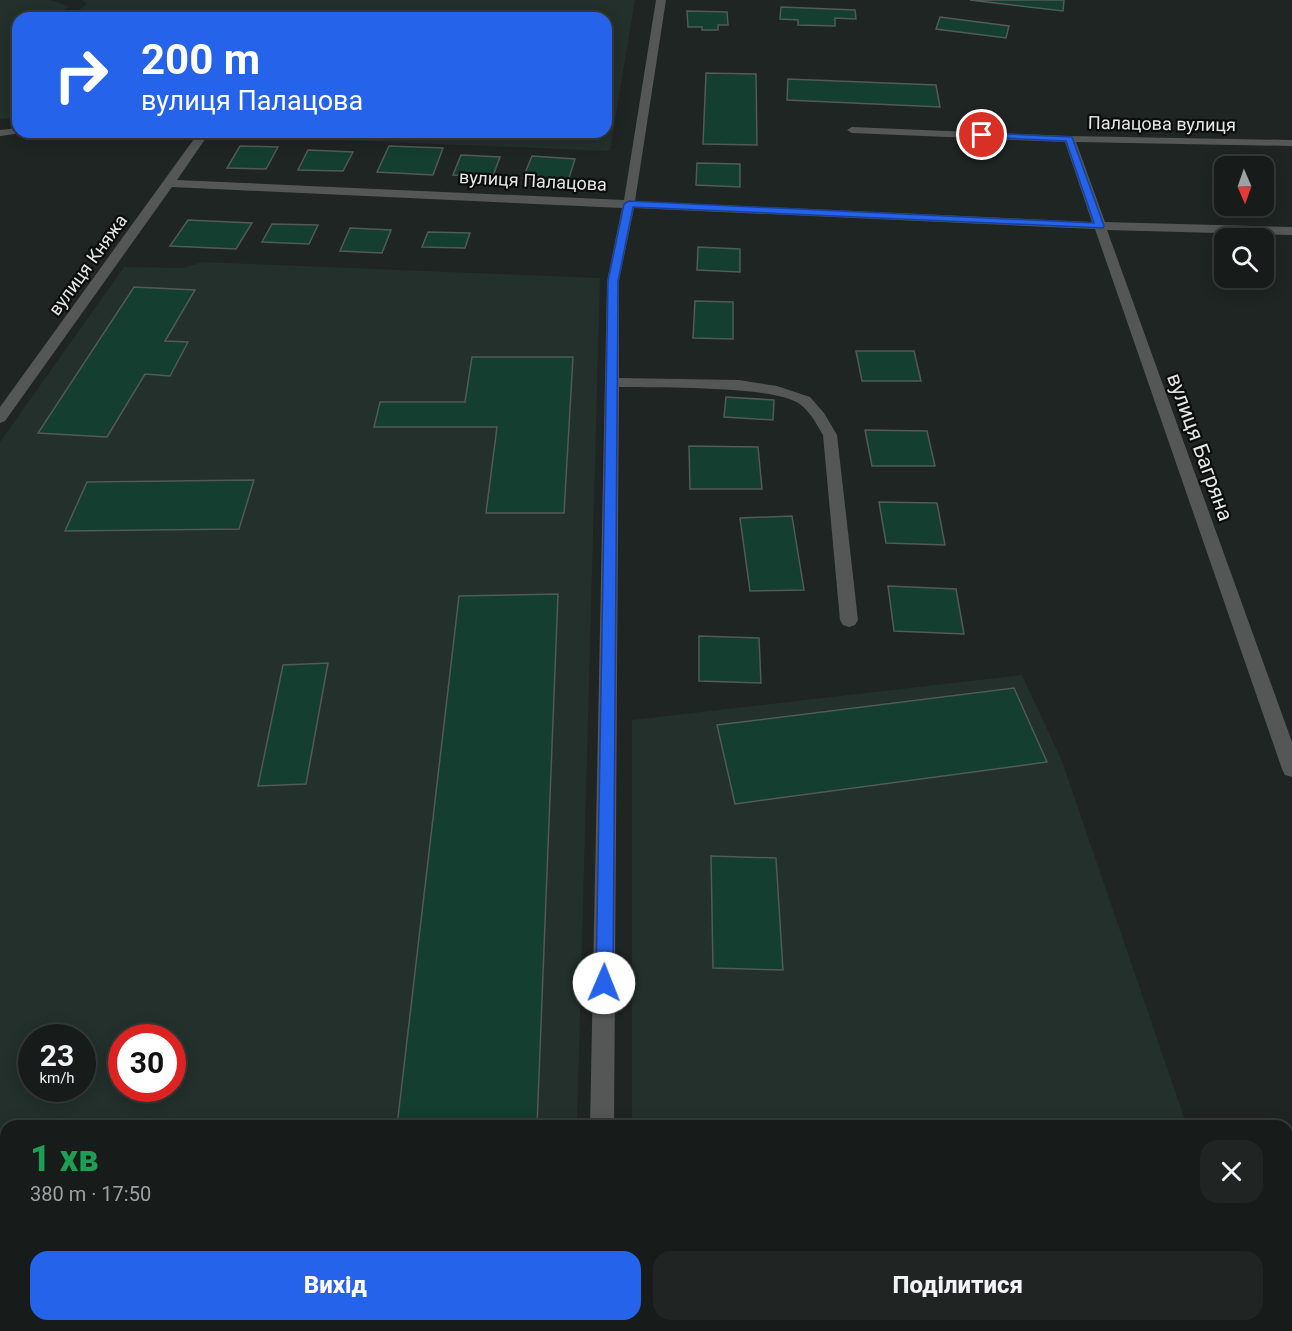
<!DOCTYPE html>
<html lang="uk">
<meta charset="utf-8">
<style>
body{margin:0;font-family:Roboto,sans-serif;background:#202523;color:#f1f3f6;height:100vh;display:flex;flex-direction:column;font-size:22px;white-space:nowrap}
*{box-sizing:border-box;margin:0}
p{font-size:20px;color:#9ea1a2}
.icon{flex:none;width:33px;height:33px;fill:none;stroke:currentColor;stroke-width:2;stroke-linecap:round;stroke-linejoin:round}
.map{position:relative;flex:1;overflow:hidden}
.drawer{position:absolute;left:0px;top:1120px;width:1293px;height:212px;display:flex;flex-direction:column;background:#171c1a;border-radius:18px 18px 0 0;box-shadow:0 3px 15px #0003,0 0 0 2px #363a39}
.drawer>*{flex:none}
.guide{position:absolute;left:12px;top:12px;width:600px;height:126px;border-radius:18px;box-shadow:0 3px 15px #0003,0 0 0 2px #363a39;background:#2563eb;color:#fff;overflow:hidden}
.needle{width:39px;rotate:178deg}
.controls{position:absolute;left:1214px;top:156px;display:grid;gap:12px}
.controls a{display:grid;place-items:center;width:60px;height:60px;border-radius:12px;background:#171c1a;box-shadow:0 3px 15px #0003,0 0 0 2px #363a39;font-size:30px}
.speed{position:absolute;left:18px;top:1024px;display:flex;gap:12px;font-size:30px;font-weight:700;text-align:center}
.speed>*{display:grid;place-content:center;width:78px;height:78px;border-radius:50%;background:#171c1a;box-shadow:0 3px 15px #0003,0 0 0 2px #363a39;line-height:1}
.speed small{font-size:15px;font-weight:400}
.speed .limit{border:9px solid #d22;background:#fff;color:#111}
.pin{position:absolute;display:grid;place-items:center;width:51px;height:51px;color:#fff;margin:-26px;border:3px solid #fff;border-radius:50%;box-shadow:0 2px 6px #0007}
.me{position:absolute;width:66px;margin:-33px;rotate:1deg;stroke-linejoin:round;filter:drop-shadow(0 0 4px #0008)}
.turn{display:flex;align-items:center;gap:21px;height:126px;padding:0 30px;font-size:27px}
.turn .icon{width:78px;height:78px;stroke-width:2.5}
.turn b{display:block;font-size:42px;line-height:51px}
.round{display:grid;place-items:center;flex:none;width:63px;height:63px;border-radius:18px;background:#202523}
.summary{display:flex;align-items:center;justify-content:space-between;height:102px;padding:0 30px}
h1{font-size:36px;font-weight:800;line-height:45px;color:#1e9e55}
.cta{display:flex;gap:12px;margin-top:auto;padding:12px 30px}
.cta a{flex:1;height:69px;border-radius:18px;background:#2563eb;color:#fff;font-size:24px;font-weight:800;line-height:69px;text-align:center}
.cta a+a{background:#202523;color:#f1f3f6}
.map>svg:first-child{display:block}
.built{fill:#23302b;fill-rule:evenodd}
.building{fill:#143e30;stroke:#525956;stroke-width:1.5}
.lines{fill:none;stroke-linecap:round;stroke-linejoin:round}
.minor{fill:#545756;fill-rule:evenodd}
.route{fill:#2563eb;stroke:#184099;stroke-width:1.5}
.labels{text-anchor:middle;stroke-width:4.5;stroke-linejoin:round;paint-order:stroke}
.far-street-label{font-size:18px;fill:#e3e8e6;stroke:#0a0d0c}
.street-label{font-size:21px;fill:#e3e8e6;stroke:#0a0d0c}
</style>
<div class="map">
<svg width="1292" height="1331" viewBox="0 0 1292 1331">
<rect width="100%" height="100%" fill="#1f2522"/>
<g class="built">
<polygon points="0,0 51,0 70,7 43,18 18,18 18,118 0,119"/>
<polygon points="82,0 635,0 610,151 219,135 220,132 606,132 606,18 68,18 87,4"/>
<path d="M202,262l398,16 -23,848h-571v200h565v5h-571v-889l124,-175 60,1zM32,1038h50v51h-50zM122,1038h50v51h-50z"/>
<polygon points="1022,675 1062,761 1187,1126 632,1126 632,720"/>
<rect x="632" y="1326" width="218" height="5"/>
</g>
<g class="building">
<polygon points="970,0 1064,0 1063,11"/>
<polygon points="781,7 855,10 856,19 835,18 835,26 798,25 798,20 780,19"/>
<polygon points="687,11 727,12 728,25 718,25 718,30 702,30 702,27 688,27"/>
<polygon points="940,17 1009,26 1006,38 936,29"/>
<polygon points="706,73 756,74 757,145 703,144"/>
<polygon points="788,79 936,85 940,107 787,100"/>
<polygon points="240,146 278,147 266,169 227,168"/>
<polygon points="389,146 443,148 433,175 377,172"/>
<polygon points="308,150 353,152 343,171 298,170"/>
<polygon points="461,155 500,157 493,176 453,175"/>
<polygon points="532,156 575,159 568,181 523,178"/>
<polygon points="697,163 740,164 740,187 696,185"/>
<polygon points="188,220 252,223 236,249 170,246"/>
<polygon points="272,224 318,225 309,244 262,242"/>
<polygon points="350,228 391,230 382,253 340,251"/>
<polygon points="428,232 470,233 465,248 422,247"/>
<polygon points="698,247 740,249 740,272 697,270"/>
<polygon points="134,287 195,290 165,341 188,342 170,376 145,374 107,437 38,433"/>
<polygon points="695,301 733,302 733,339 693,338"/>
<polygon points="856,351 914,351 921,381 862,381"/>
<polygon points="472,357 573,357 564,513 486,513 497,427 374,427 380,402 465,402"/>
<polygon points="726,397 774,400 773,420 724,417"/>
<polygon points="865,430 927,431 935,466 872,466"/>
<polygon points="689,446 758,447 762,489 690,489"/>
<polygon points="254,480 239,529 65,531 87,482"/>
<polygon points="879,502 937,503 945,545 886,543"/>
<polygon points="792,516 804,590 750,591 740,518"/>
<polygon points="888,586 956,589 964,634 894,631"/>
<polygon points="558,594 537,1126 397,1126 459,596"/>
<polygon points="699,636 759,638 761,683 699,681"/>
<polygon points="328,663 306,784 258,786 283,665"/>
<polygon points="1014,688 1047,762 735,804 717,725"/>
<polygon points="711,856 776,858 783,970 713,968"/>
<polygon points="374,1326 530,1326 530,1331 373,1331"/>
<rect x="716" y="1326" width="107" height="5"/>
</g>
<g class="lines">
<g class="minor">
<path d="M656,0h10l-31,201 457,21 -27,-80 -213,-9 -5,-3 5,-3 217,9 223,4v6l-216,-4 29,80 187,5v8l-185,-5 185,512v35l-7,-2 -3,-6 -187,-540 -461,-21 -15,73v97l120,2 38,6 33,11 14,16 13,22 21,185 -3,5 -6,2 -6,-2 -3,-5 -17,-185c-6,-10 -12,-22 -22,-30 -23,-20 -146,-17 -182,-18l-5,739h-24l17,-845 15,-73 -450,-21 -167,234 -5,2v-16l199,-275h11l-33,48 447,20z"/>
<polygon points="18,128 18,132 22,133 0,136 0,130"/>
<rect x="585" y="1326" width="26" height="5"/>
</g>
</g>
<polygon class="route" points="982,133 1072,137 1104,226 1103,228 633,207 618,281 613,983 610,989 604,992 598,989 596,983 608,281 624,204 629,201 1094,223 1066,141 979,137 979,134"/>
<g class="labels">
<g class="far-street-label">
<text transform="translate(1162 124) rotate(1)" y="6">Палацова вулиця</text>
<text transform="translate(533 181) rotate(3)" y="6">вулиця Палацова</text>
<text transform="translate(88 265) rotate(-54)" y="6">вулиця Княжа</text>
</g>
<g class="street-label">
<text transform="translate(1200 447) rotate(70)" y="7">вулиця Багряна</text>
</g>
</g>
</svg>
<div class="controls">
<a><svg class="needle" viewBox="-14 -14 28 28"><path d="M0-13l5 13h-10z" fill="#e53935"/><path d="M0 13l5-13h-10z" fill="#9ea1a2"/></svg></a>
<a><svg class="icon" aria-label="search" viewBox="0 0 24 24"><circle cx="10" cy="10" r="6"/><path d="M15 15l6 6"/></svg></a>
</div>
<div class="speed"><div>23<small>km/h</small></div><div class="limit">30</div></div>
<div class="pin" style="left:982px;top:135px;background:#d93025"><svg class="icon" aria-label="arrive" viewBox="0 0 24 24"><path d="M6 21V4h12l-3 4 3 4H6"/></svg></div>
<svg class="me" style="left:604px;top:983px" viewBox="-20 -20 40 40"><circle r="19" fill="#fff"/><path d="M0-13L10 11 0 6-10 11z" fill="#2563eb"/></svg>
<div class="guide">
<div class="turn"><svg class="icon" aria-label="right" viewBox="0 0 24 24"><path d="M7 20v-9h11M14 6l5 5-5 5"/></svg><div><b>200 m</b>вулиця Палацова</div></div>
</div>
<section class="drawer">
<div class="summary"><div><h1>1 хв</h1><p>380 m · 17:50</p></div><a class="round"><svg class="icon" aria-label="close" viewBox="0 0 24 24"><path d="M6 6l12 12M18 6L6 18"/></svg></a></div>
<div class="cta"><a>Вихід</a><a>Поділитися</a></div>
</section>
</div>
